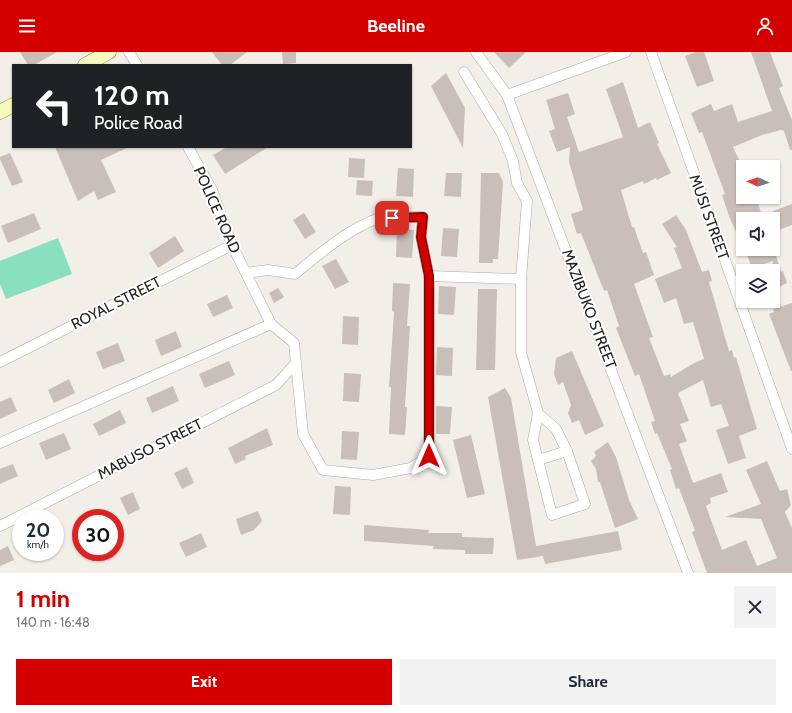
<!DOCTYPE html>
<meta charset="utf-8">
<style>
body{margin:0;font-family:Cabin,sans-serif;background:#f2f2f3;color:#1f2937;height:100vh;display:flex;flex-direction:column;font-size:15px;white-space:nowrap}
*{box-sizing:border-box;margin:0}
p{font-size:13px;color:#747a83}
.icon{flex:none;width:22px;height:22px;fill:none;stroke:currentColor;stroke-width:2;stroke-linecap:round;stroke-linejoin:round}
.map{position:relative;height:521px;overflow:hidden}
.side{display:flex;flex-direction:column;background:#fff;flex:1}
.side>*{flex:none}
.guide{position:absolute;left:12px;top:12px;width:400px;height:84px;border-radius:0px;box-shadow:0 1px 3px #0004;background:#202124;color:#fff;overflow:hidden}
.needle{width:26px;rotate:273deg}
.tools{position:absolute;left:736px;top:108px;display:grid;gap:8px}
.tools a{display:grid;place-items:center;width:44px;height:44px;border-radius:0px;background:#fff;box-shadow:0 1px 3px #0004;font-size:20px}
.speed{position:absolute;left:12px;top:457px;display:flex;gap:8px;font-size:20px;font-weight:700;text-align:center}
.speed>*{display:grid;place-content:center;width:52px;height:52px;border-radius:50%;background:#fff;box-shadow:0 1px 3px #0004;line-height:1}
.speed small{font-size:10px;font-weight:400}
.speed .limit{border:6px solid #d22;background:#fff;color:#111}
.pin{position:absolute;display:grid;place-items:center;width:34px;height:34px;color:#fff;margin:-17px;border-radius:8px;box-shadow:0 2px 6px #0006}
.me{position:absolute;width:44px;margin:-22px;rotate:0deg;stroke-linejoin:round;filter:drop-shadow(0 0 3px #0008)}
.turn{display:flex;align-items:center;gap:14px;height:84px;padding:0 16px;font-size:18px}
.turn .icon{width:52px;height:52px;stroke-width:2.5}
.turn b{display:block;font-size:28px;line-height:34px}
.round{display:grid;place-items:center;flex:none;width:42px;height:42px;border-radius:0px;background:#f2f2f3}
.headline{display:flex;align-items:center;justify-content:space-between;height:68px;padding:0 16px}
h1{font-size:24px;font-weight:700;line-height:30px;color:#d40000}
.action{display:flex;gap:8px;margin-top:auto;padding:8px 16px}
.action a{flex:1;height:46px;border-radius:0px;background:#d40000;color:#fff;font-size:16px;font-weight:700;line-height:46px;text-align:center}
.action a+a{background:#f2f2f3;color:#1f2937}
header{display:flex;justify-content:space-between;align-items:center;height:52px;padding:0 16px;background:#d40000;color:#fff;font-size:18px;font-weight:700}
.map>svg:first-child{display:block}
.pitch{fill:#88e0be}
.building{fill:#c7bfb8}
.lines{fill:none;stroke-linecap:round;stroke-linejoin:round}
.minor-casing{stroke:#a9a9a9;stroke-width:11}
.secondary-casing{stroke:#707d05;stroke-width:15}
.minor{stroke:#fff;stroke-width:10}
.secondary{stroke:#f7fabf;stroke-width:14}
.route-casing{stroke:#8a0000;stroke-width:10}
.route{stroke:#d40000;stroke-width:7}
.labels{text-anchor:middle;stroke-width:4;stroke-linejoin:round;paint-order:stroke}
.street-label{font-size:15px;fill:#222;stroke:#fff}
</style>
<header><svg class="icon" aria-label="menu" viewBox="0 0 24 24"><path d="M4 6h16M4 12h16M4 18h16"/></svg>Beeline<svg class="icon" aria-label="person" viewBox="0 0 24 24"><circle cx="12" cy="8" r="4"/><path d="M4 21q1-7 8-7t8 7"/></svg></header>
<div class="map">
<svg width="792" height="521" viewBox="0 0 792 521">
<rect width="100%" height="100%" fill="#f2efe9"/>
<polygon class="pitch" points="58,186 72,222 6,247 0,232 0,209"/>
<g class="building">
<polygon points="20,0 57,0 34,13 28,13"/>
<polygon points="212,0 247,0 230,13 222,13"/>
<polygon points="282,0 296,0 296,11 283,12"/>
<polygon points="494,0 526,0 509,16"/>
<polygon points="696,0 704,0 714,29 697,35 685,4"/>
<polygon points="751,0 770,0 783,34 779,36 792,68 792,98 790,98 784,79 781,78 762,83 733,95 743,116 743,145 756,145 763,167 743,167 743,194 730,167 722,143 725,142 702,80 699,81 691,61 711,52 714,59 732,52 738,70 772,59"/>
<polygon points="446,21 465,56 463,96 431,34"/>
<polygon points="623,30 638,76 650,70 659,91 657,92 671,121 657,128 656,126 644,132 643,129 621,138 632,175 634,175 643,201 646,200 654,223 634,232 653,285 649,286 664,324 670,322 671,325 694,311 704,307 693,270 684,272 676,246 664,251 655,227 682,216 674,196 677,195 662,172 676,163 686,178 702,220 709,218 712,229 709,230 729,299 732,298 734,306 736,305 757,377 739,384 746,406 728,412 716,378 729,374 721,352 711,355 703,328 678,341 689,369 680,372 687,389 679,392 693,431 721,421 728,440 710,446 711,451 706,454 722,498 746,488 757,514 777,506 761,467 725,465 761,452 746,418 767,409 780,439 787,437 791,453 785,460 792,476 792,521 707,521 692,480 695,479 679,436 676,437 670,418 672,417 657,381 655,382 651,370 655,369 639,322 635,324 616,276 619,274 607,238 604,239 581,181 577,182 571,162 583,158 569,110 570,95 557,100 549,79 555,77 546,48 568,41 575,62 567,65 579,100 623,85 606,37"/>
<polygon points="55,95 129,95 101,108 116,140 98,148 94,139 78,149"/>
<polygon points="227,95 268,95 225,122 213,103"/>
<polygon points="10,101 23,130 12,134 0,107 0,105"/>
<polygon points="349,106 365,107 364,126 348,125"/>
<polygon points="398,116 414,117 413,145 396,144"/>
<polygon points="446,121 462,121 461,145 444,144"/>
<polygon points="481,121 499,121 503,130 498,207 493,207 493,211 479,211"/>
<polygon points="357,128 373,129 372,144 356,143"/>
<polygon points="792,152 792,173 773,180 773,159"/>
<polygon points="34,161 41,177 8,191 1,174"/>
<polygon points="304,161 316,180 305,187 293,168"/>
<polygon points="443,176 459,177 457,205 441,204"/>
<polygon points="397,177 414,178 412,206 396,205"/>
<polygon points="175,184 184,199 158,216 149,201"/>
<polygon points="745,197 774,197 781,220 783,219 787,231 773,238 773,209 752,216"/>
<polygon points="336,207 349,230 335,237 322,214"/>
<polygon points="393,231 410,232 407,274 410,274 405,355 407,355 405,383 389,382 391,335 389,335 394,260 392,259"/>
<polygon points="439,234 456,235 454,263 438,262"/>
<polygon points="278,236 284,245 274,251 269,241"/>
<polygon points="478,237 497,237 495,318 476,318"/>
<polygon points="227,243 233,256 213,265 207,252"/>
<polygon points="792,251 792,319 791,319 769,262 774,260 773,257"/>
<polygon points="343,264 359,265 358,293 342,292"/>
<polygon points="176,279 182,295 161,304 155,288"/>
<polygon points="118,291 125,309 103,317 96,300"/>
<polygon points="437,295 453,296 452,324 436,323"/>
<polygon points="572,299 604,374 585,383 579,368 572,371 568,361 571,353 563,330 558,333 554,322 556,306"/>
<polygon points="229,309 235,323 205,336 199,322"/>
<polygon points="344,321 361,322 359,350 343,349"/>
<polygon points="69,327 75,341 54,351 48,338"/>
<polygon points="173,334 179,349 152,361 146,346"/>
<polygon points="505,336 511,346 536,494 618,479 622,498 545,512 543,504 517,508 488,345"/>
<polygon points="11,345 17,359 0,367 0,350"/>
<polygon points="436,354 452,355 450,382 436,382"/>
<polygon points="120,358 126,371 99,384 93,372"/>
<polygon points="267,376 273,393 245,404 246,407 235,412 228,396"/>
<polygon points="342,379 359,380 357,408 341,407"/>
<polygon points="64,381 71,397 46,408 39,391"/>
<polygon points="471,383 485,442 467,446 453,388"/>
<polygon points="608,390 616,405 629,448 638,467 615,476 600,430 598,430 596,417 591,409 596,404 594,400"/>
<polygon points="13,412 18,424 0,432 0,417"/>
<polygon points="187,415 194,431 182,437 174,421"/>
<polygon points="335,434 351,435 350,463 333,462"/>
<polygon points="133,440 140,457 128,463 120,446"/>
<polygon points="258,459 262,469 254,478 241,483 236,467"/>
<polygon points="364,473 429,478 428,481 462,481 462,485 494,486 493,502 465,502 465,498 433,497 434,494 364,489"/>
<polygon points="201,481 207,495 186,505 179,491"/>
<polygon points="8,494 14,508 0,514 0,498"/>
</g>
<g class="lines">
<defs>
<g id="minor">
<polyline points="129,0 137,13"/>
<polyline points="476,0 507,43 688,521"/>
<polyline points="651,0 792,397"/>
<polyline points="464,20 502,82 513,109 517,131 527,149 521,227 521,300 538,361 533,388 552,463 585,452 567,399 556,377 538,361"/>
<polyline points="507,43 626,0"/>
<path d="M188,95l24,43 20,55 39,79 23,19 9,91 20,36 50,5 38,-7 18,-12v-180l-8,-39 2,-20c-13,0 -31,-2 -43,1 -30,9 -62,37 -85,56l-27,-4 -22,3"/>
<polyline points="429,224 521,227"/>
<polyline points="0,310 232,193"/>
<polyline points="0,391 271,272"/>
<polyline points="538,408 567,399"/>
<polyline points="0,474 276,333 295,312"/>
</g>
<g id="secondary">
<polyline points="85,13 109,0"/>
<polyline points="0,60 13,53"/>
</g>
</defs>
<use href="#minor" class="minor-casing"/>
<use href="#secondary" class="secondary-casing"/>
<use href="#minor" class="minor"/>
<use href="#secondary" class="secondary"/>
</g>
<g class="lines">
<defs>
<polyline id="route" points="392,166 423,165 421,185 429,224 429,404"/>
</defs>
<use href="#route" class="route-casing"/>
<use href="#route" class="route"/>
</g>
<g class="labels">
<g class="street-label">
<text transform="translate(217 158) rotate(66)" y="5">POLICE ROAD</text>
<text transform="translate(709 165) rotate(70)" y="5">MUSI STREET</text>
<text transform="translate(116 251) rotate(-27)" y="5">ROYAL STREET</text>
<text transform="translate(589 257) rotate(69)" y="5">MAZIBUKO STREET</text>
<text transform="translate(150 397) rotate(-27)" y="5">MABUSO STREET</text>
</g>
</g>
</svg>
<div class="tools">
<a><svg class="needle" viewBox="-14 -14 28 28"><path d="M0-13l5 13h-10z" fill="#e53935"/><path d="M0 13l5-13h-10z" fill="#747a83"/></svg></a>
<a><svg class="icon" aria-label="sound" viewBox="0 0 24 24"><path d="M4 9h4l5-4v14l-5-4H4zM17 9q2 3 0 6"/></svg></a>
<a><svg class="icon" aria-label="layers" viewBox="0 0 24 24"><path d="M12 4l9 5-9 5-9-5zM3 14l9 5 9-5"/></svg></a>
</div>
<div class="speed"><div>20<small>km/h</small></div><div class="limit">30</div></div>
<div class="pin" style="left:392px;top:166px;background:#d93025"><svg class="icon" aria-label="arrive" viewBox="0 0 24 24"><path d="M6 21V4h12l-3 4 3 4H6"/></svg></div>
<svg class="me" style="left:429px;top:404px" viewBox="-20 -20 40 40"><path d="M0-17L14 15 0 8-14 15z" fill="#d40000" stroke="#fff" stroke-width="4"/></svg>
<div class="guide">
<div class="turn"><svg class="icon" aria-label="left" viewBox="0 0 24 24"><path d="M17 20v-9H6M10 6l-5 5 5 5"/></svg><div><b>120 m</b>Police Road</div></div>
</div>
</div>
<section class="side">
<div class="headline"><div><h1>1 min</h1><p>140 m · 16:48</p></div><a class="round"><svg class="icon" aria-label="close" viewBox="0 0 24 24"><path d="M6 6l12 12M18 6L6 18"/></svg></a></div>
<div class="action"><a>Exit</a><a>Share</a></div>
</section>
